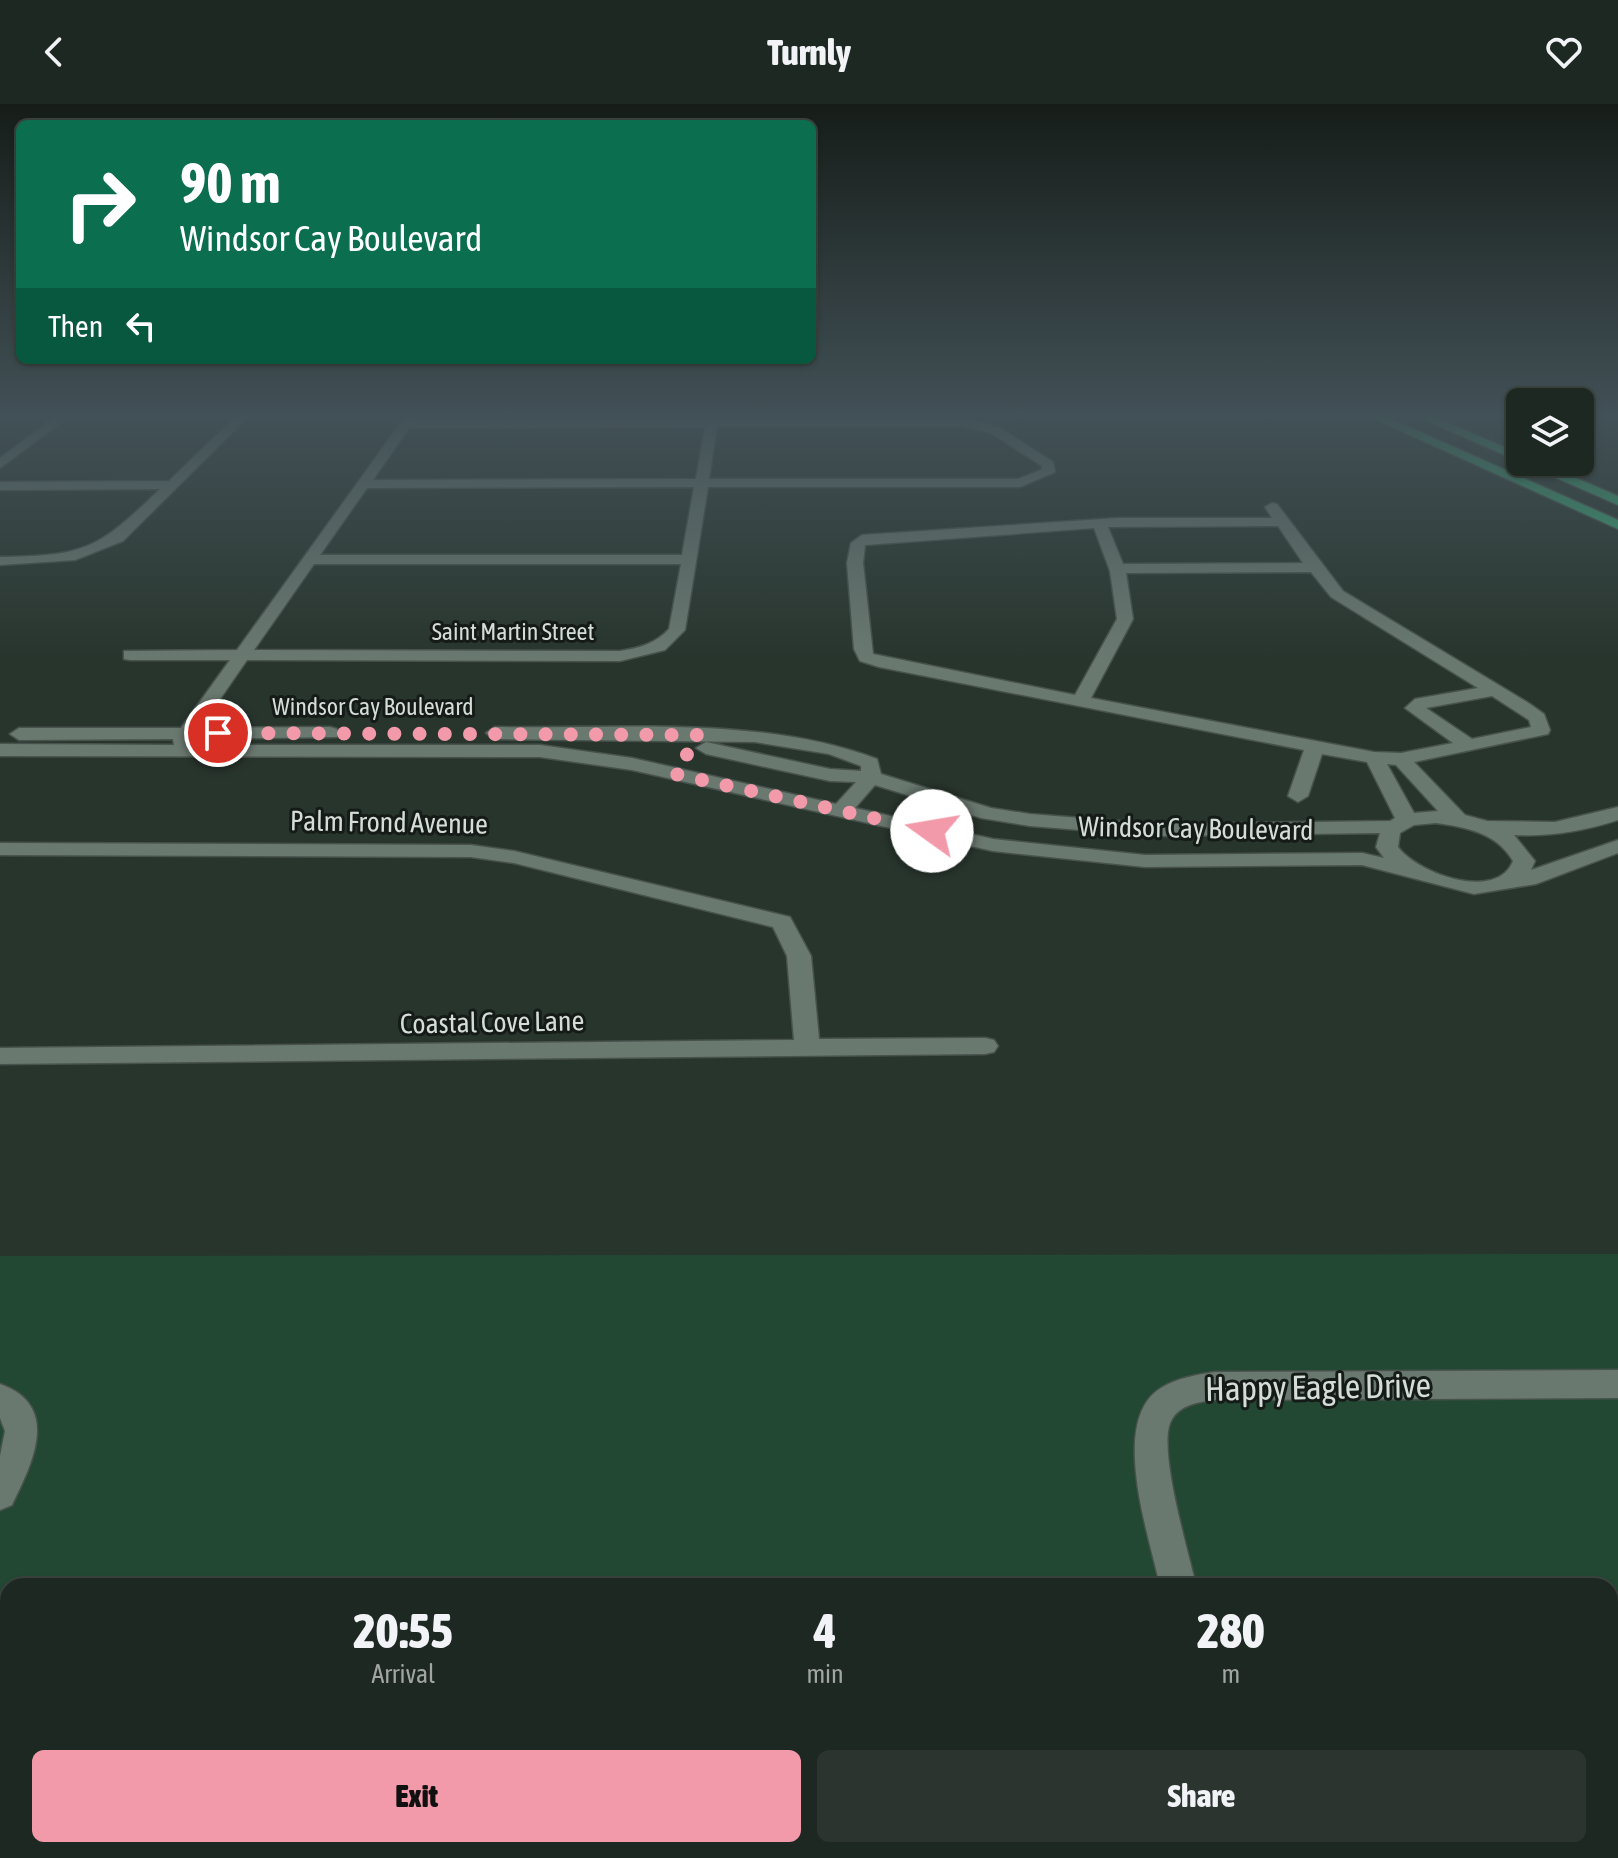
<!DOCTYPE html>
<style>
body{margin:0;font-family:"Asap Condensed",sans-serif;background:#2b342f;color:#f1f3f6;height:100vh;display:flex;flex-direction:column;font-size:30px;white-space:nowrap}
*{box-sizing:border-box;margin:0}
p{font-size:26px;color:#a1a6a5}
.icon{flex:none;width:44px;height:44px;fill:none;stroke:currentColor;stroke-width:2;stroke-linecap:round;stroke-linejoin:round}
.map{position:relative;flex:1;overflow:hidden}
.drawer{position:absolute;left:0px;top:1474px;width:1618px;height:280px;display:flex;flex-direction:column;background:#1e2822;border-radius:24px 24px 0 0;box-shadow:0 2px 6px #0004,0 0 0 2px #3c4440}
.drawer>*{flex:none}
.top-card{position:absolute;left:16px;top:16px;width:800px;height:244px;border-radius:12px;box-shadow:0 2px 6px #0004,0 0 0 2px #3c4440;background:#0b6e4f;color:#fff;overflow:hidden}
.fabs{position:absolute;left:1506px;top:284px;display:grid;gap:16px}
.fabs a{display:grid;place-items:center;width:88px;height:88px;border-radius:12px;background:#1e2822;box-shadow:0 2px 6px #0004,0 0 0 2px #3c4440;font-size:40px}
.pin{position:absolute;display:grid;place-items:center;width:68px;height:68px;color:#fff;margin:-34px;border:4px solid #fff;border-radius:50%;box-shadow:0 2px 8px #0007}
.me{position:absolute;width:88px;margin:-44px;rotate:283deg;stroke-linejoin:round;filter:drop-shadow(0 0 6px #0008)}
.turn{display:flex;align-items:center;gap:28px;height:168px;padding:0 32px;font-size:36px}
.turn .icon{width:104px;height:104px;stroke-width:2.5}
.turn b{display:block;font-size:56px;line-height:68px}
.then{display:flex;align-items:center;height:76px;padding:0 32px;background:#0003;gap:16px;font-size:30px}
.eta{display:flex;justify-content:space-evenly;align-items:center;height:136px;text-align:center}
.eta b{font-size:48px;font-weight:800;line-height:56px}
.cta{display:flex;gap:16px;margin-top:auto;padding:16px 32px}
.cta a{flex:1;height:92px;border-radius:12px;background:#f39aaa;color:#111;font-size:32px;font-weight:800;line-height:92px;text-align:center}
.cta a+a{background:#2b342f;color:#f1f3f6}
header{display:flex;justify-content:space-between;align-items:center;height:104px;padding:0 32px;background:#1e2822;font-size:36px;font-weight:800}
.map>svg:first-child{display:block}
.green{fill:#224834;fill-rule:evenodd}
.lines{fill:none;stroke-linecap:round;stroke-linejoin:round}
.minor-casing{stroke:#47524c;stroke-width:3}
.highway-casing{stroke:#47524c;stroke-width:3}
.minor{fill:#6a7970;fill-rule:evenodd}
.highway{fill:#39ad75;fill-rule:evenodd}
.route{stroke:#f39aaa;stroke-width:14;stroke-dasharray:0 25.2}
.labels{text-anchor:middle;stroke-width:6;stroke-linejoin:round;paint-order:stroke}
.far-street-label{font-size:24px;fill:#d5ddd8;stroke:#151b17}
.street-label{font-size:28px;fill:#d5ddd8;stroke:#151b17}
.near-street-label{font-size:34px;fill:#d5ddd8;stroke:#151b17}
</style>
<header><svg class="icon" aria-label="back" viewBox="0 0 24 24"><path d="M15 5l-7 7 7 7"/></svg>Turnly<svg class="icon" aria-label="heart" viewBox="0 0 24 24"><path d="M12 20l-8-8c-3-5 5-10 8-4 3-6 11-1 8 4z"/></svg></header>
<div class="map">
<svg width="1618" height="1754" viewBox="0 0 1618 1754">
<rect width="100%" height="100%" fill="#28352d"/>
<path class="green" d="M1618,1150v604h-1618v-602zM8,1482h1602v264h-1602z"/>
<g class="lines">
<defs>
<g id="minor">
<polygon points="59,310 73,310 0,364 0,354"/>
<path d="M238,310h13l-128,127 -48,19 -75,5v-8c87,-1 99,-9 160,-68l-160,1v-8l169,-1z"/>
<path d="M407,310h12l-4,6 545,-2 39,9 54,35 2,10 -35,15h-312l-23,143 -20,20 -45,11 -373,-1 -47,68 130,-1 7,2v8l-145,2 -4,6h352l92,13 204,46 20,-22 -26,-1 -124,-27 -10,-6 10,-6 124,27 31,2v-5l-32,-12 -74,-12 -260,-3 -9,-6 9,-6c124,2 264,-12 382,32l4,15 110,34 39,6 127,10 233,-3 5,-3 -28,-56 -45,-8 -14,42 -10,6 -10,-6 16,-46 -425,-83 -19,-6 -6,-12 -7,-86 4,-20 11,-8 256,-17h154l-7,-11 7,-4 5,1 66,87 187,113 14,10 6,16 -2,4 -134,28 51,53 22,6 68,1 63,-15v13c-34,11 -68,17 -104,15l21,26 -4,9 87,-30v13l-82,31 -62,10 -112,-29 -217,2 -152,-16 -361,-81 -92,-13 -540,-1v-12l174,1 -1,-6 -154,1 -9,-6 9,-6h162l49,-68h-100l-6,-1v-8l113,-1zM717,322h243l31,7 51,33 -1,4 -23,9h-309zM705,323l-9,52 -323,1 36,-52zM694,383l-12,68h-362l47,-67zM1278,422l25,37 -180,1 -15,-37zM1094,424l16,43 7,48 -42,76 -202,-41 -10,-91 2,-18zM314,460h367l-12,65c-14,15 -30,19 -49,22l-366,-1zM1311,468l20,25 147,91 -63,11 -10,9 48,35 -52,10 -27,-1 -283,-54 42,-79 -7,-46zM1492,592l37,24 2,7 -59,12 -46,-31zM1387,660l9,1 42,46 -24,2zM875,681l106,33 49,8 127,10 223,-3 -4,14 8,11 -22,-5 -217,2 -152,-16 -138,-31zM1436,719c30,4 61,10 77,38 -16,41 -95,13 -115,-14l2,-14 14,-8z"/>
<polygon points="0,739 471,741 514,747 790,813 811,852 819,935 985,934 994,936 998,942 994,948 985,950 0,960 0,944 794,936 787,852 773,823 514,759 471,753 0,751"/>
<path d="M1618,1266v28l-404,2c-16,2 -35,5 -43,21 -14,28 18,132 25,165h-36c-10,-48 -52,-166 1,-198 16,-10 35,-13 53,-16z"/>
<path d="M0,1280c62,22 32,80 12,121l-12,5v-54l5,-25 -5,-13z"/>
<polygon points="1215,1746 1257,1746 1259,1754 1217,1754"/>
</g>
<g id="highway">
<polygon points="1363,310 1380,310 1618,416 1618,425"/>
<polygon points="1411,310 1428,310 1520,350 1520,358 1539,358 1618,392 1618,401"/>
</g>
</defs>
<use href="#minor" class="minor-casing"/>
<use href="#highway" class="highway-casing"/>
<use href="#minor" class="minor"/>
<use href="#highway" class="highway"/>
</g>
<linearGradient id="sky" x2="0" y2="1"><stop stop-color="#161d19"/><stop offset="0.56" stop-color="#425157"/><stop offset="1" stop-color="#425157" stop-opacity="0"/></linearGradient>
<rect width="1618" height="556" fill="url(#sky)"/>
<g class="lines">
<polyline class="route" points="218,629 699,631 675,670 932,727"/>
</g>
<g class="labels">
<g class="far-street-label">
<text x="513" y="536">Saint Martin Street</text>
<text x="373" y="611">Windsor Cay Boulevard</text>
</g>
<g class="street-label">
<text transform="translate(389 718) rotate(1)" y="10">Palm Frond Avenue</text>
<text transform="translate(1196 724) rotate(1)" y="10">Windsor Cay Boulevard</text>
<text transform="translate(492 918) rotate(-1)" y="10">Coastal Cove Lane</text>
</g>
<g class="near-street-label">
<text transform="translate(1318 1283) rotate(-1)" y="12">Happy Eagle Drive</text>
</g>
</g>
</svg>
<div class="fabs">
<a><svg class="icon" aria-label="layers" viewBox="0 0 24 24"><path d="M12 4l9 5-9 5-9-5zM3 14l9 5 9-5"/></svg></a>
</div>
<div class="pin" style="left:218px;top:629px;background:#d93025"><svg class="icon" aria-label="arrive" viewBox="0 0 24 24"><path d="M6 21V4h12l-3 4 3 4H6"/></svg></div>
<svg class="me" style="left:932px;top:727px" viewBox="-20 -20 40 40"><circle r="19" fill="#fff"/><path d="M0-13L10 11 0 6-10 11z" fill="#f39aaa"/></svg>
<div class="top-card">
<div class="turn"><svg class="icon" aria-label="right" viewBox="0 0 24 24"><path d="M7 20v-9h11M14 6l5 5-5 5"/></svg><div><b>90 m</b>Windsor Cay Boulevard</div></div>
<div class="then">Then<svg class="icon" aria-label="left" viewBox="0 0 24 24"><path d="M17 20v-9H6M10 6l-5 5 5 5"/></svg></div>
</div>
<section class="drawer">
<div class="eta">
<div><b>20:55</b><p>Arrival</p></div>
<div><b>4</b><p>min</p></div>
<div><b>280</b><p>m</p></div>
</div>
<div class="cta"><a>Exit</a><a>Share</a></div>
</section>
</div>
